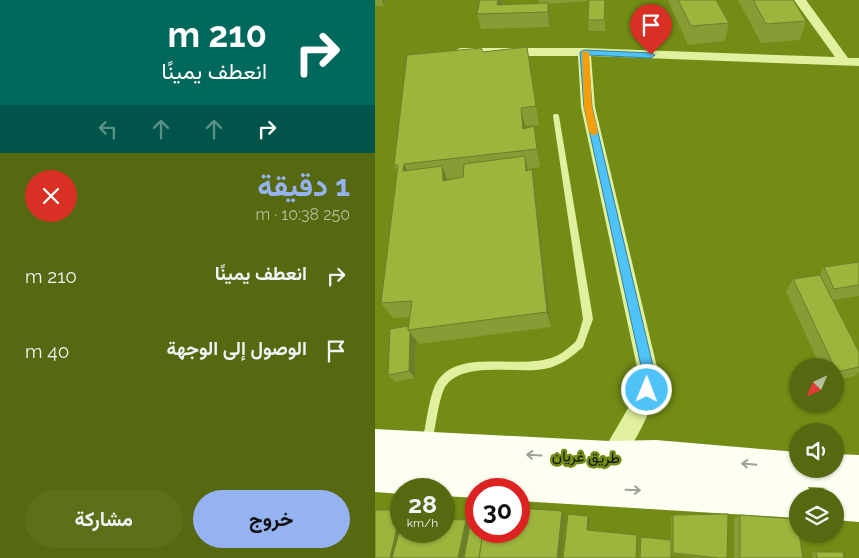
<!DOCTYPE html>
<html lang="ar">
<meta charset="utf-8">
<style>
body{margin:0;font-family:Raleway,Vazirmatn,sans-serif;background:#5c6f19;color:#f1f3f6;direction:rtl;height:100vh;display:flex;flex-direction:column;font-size:19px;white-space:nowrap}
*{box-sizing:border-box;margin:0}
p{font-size:16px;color:#b6bf9f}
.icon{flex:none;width:28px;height:28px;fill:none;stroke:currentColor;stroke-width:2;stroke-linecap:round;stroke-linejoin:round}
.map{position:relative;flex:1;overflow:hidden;direction:ltr}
.panel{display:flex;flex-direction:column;background:#566910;width:375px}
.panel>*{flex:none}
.banner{background:#00695c;color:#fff;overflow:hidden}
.needle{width:32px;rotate:224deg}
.tools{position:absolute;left:414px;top:358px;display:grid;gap:10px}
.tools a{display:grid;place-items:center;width:55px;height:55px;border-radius:50%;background:#566910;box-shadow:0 1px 4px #0004;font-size:25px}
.speed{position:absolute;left:15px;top:478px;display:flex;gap:10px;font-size:25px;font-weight:700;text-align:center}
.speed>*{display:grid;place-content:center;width:65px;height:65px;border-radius:50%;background:#566910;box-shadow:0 1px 4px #0004;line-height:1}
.speed small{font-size:12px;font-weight:400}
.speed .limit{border:8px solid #d22;background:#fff;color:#111}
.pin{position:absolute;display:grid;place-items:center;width:42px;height:42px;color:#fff;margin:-51px -21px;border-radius:50% 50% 50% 0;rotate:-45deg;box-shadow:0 0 5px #0007}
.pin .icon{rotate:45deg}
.me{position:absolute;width:55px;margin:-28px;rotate:1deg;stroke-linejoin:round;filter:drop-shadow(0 0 4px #0008)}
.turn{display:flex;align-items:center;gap:18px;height:105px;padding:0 25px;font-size:22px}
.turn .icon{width:65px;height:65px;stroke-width:2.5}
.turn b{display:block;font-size:35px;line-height:42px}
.lanes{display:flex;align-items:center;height:48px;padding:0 25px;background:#0003;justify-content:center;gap:25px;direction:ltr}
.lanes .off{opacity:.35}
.round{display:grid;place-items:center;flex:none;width:52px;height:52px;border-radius:26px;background:#5c6f19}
.headline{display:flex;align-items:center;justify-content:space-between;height:85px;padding:0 25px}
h1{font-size:30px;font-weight:700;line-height:38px;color:#95b2f1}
.cta{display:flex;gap:10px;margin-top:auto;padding:10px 25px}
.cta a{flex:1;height:58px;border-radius:30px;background:#95b2f1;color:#111;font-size:20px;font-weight:700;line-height:58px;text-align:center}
.cta a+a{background:#5c6f19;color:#f1f3f6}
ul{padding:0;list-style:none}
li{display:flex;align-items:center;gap:15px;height:75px;padding:0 25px}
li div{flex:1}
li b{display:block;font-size:19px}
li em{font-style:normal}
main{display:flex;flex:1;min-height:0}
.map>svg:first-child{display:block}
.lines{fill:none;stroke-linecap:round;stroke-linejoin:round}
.service{fill:#e0f09e;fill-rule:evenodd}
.minor{fill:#e0f09e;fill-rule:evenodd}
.trunk{fill:#fcfff2;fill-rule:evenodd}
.wall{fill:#869c34;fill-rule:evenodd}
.shaded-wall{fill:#6d7f2b}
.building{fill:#9cb53d;stroke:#6d7f2b}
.oneway{stroke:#9ea098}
.route{fill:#4fc3f7;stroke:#337fa1}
.slow{fill:#f59e0b}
.labels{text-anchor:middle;stroke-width:5;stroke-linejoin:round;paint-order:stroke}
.near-street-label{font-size:15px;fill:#111;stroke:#738c15}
</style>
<main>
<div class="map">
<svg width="484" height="558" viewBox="0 0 484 558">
<rect width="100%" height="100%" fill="#738c15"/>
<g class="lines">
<path class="service" d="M179,114h4l1,2 34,203 -9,25 -1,3c-13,11 -22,19 -39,22 -27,5 -82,-9 -99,18 -6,10 -10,43 -13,56l-1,4 -4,1 -4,-1 -1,-4c4,-16 7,-50 16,-63 27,-37 97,-2 129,-31 3,-3 7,-5 9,-8 3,-6 5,-15 7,-22l-30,-203z"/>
<path class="minor" d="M419,0h12l42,58h11v8l-268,-10 4,51 62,260c-1,45 -19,67 -41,104l-8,4 -8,-4 -4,-8 34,-58 5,-15 2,-23 -56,-260 -3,-51h-118l-7,-4 7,-4h124l251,9z"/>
<polygon class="trunk" points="0,429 235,441 281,440 422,452 422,469 460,469 460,454 484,455 484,522 460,520 460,496 445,496 447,489 452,488 433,487 438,496 422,496 422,518 144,501 144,489 101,489 101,498 69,496 69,489 26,489 26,494 0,492"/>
</g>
<g class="wall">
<polygon points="0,0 11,0 9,6 0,6"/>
<polygon points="105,0 128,0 127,4 164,4 163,0 230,0 230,31 214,31 213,20 214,1 173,4 175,18 174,27 106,29 102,14"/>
<polygon points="293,0 341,0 354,23 350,41 313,45"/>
<polygon points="363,0 418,0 431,21 425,40 386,43"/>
<path d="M152,47l12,78 -14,1v2l9,-2 6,41 -12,2 7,19 16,139 -132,17 -3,-4 -1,38 -20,4 -7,-7 20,-49 2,-9 -17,1 -12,-15 16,-132 -3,-6 89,-113zM88,177l-15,3 -1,-1z"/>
<polygon points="484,262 484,296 458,300 484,352 484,372 480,376 460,380 460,366 445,366 411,291 418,279 444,275 449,267"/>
<polygon points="298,515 352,558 329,558 296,554 296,558 264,558 265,539 266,537 296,540 296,518"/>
<polygon points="365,515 428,558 359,558 359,519"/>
<polygon points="441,552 469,558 438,558 437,553"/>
</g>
<g class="shaded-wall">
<polygon points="7,0 11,0 9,6"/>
<polygon points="123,0 128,0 126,13 122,5"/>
<polygon points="173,3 175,18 174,27 173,12"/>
<polygon points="146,108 150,126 152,147 148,129"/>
<polygon points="159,126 162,145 165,167 162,149"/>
<polygon points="150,156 154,175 151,171"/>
<polygon points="29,164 38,183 28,171"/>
<polygon points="67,166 74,184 68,181"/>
<polygon points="157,169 160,188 176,327 172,312"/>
<polygon points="35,332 41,340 40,378 34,371"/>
<polygon points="26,510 26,531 23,558 15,558"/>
<polygon points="187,511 190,516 186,558 182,558"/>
<polygon points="213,516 215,520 213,533 212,530"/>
<polygon points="91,520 100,525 94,558 83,558"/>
</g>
<g class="building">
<polygon points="105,0 123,0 122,5 173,3 173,12 102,14"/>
<polygon points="214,0 230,0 229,20 213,20"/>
<polygon points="303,0 341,0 354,23 316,26"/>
<polygon points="378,0 418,0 431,21 391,24"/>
<polygon points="152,47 161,106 146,108 148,129 159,126 162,149 29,164 28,171 67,166 68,181 88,177 89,164 150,156 151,171 157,169 172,312 33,330 37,301 6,303 23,165 19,165 32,55 106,48 108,52"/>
<polygon points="484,262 484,285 459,289 449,267"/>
<polygon points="445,275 484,352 484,367 461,372 460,366 459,366 418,279"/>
<polygon points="33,326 33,330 35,332 34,371 13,375 15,329"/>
<polygon points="144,508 187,511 182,558 104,558 108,531 144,531"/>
<polygon points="0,510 26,510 15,558 0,558"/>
<polygon points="193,514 213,516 212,530 262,535 261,558 188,558"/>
<polygon points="353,514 352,558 344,558 298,553 298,515"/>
<polygon points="365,515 422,519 422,534 424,534 428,558 365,558"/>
<polygon points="69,519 91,520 83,558 17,558 26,525 26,531 69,531"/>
<polygon points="95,525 101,525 101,531 108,531 104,558 89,558"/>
<polygon points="266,537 296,540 296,558 265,558"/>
<polygon points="441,552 468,552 469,558 442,558"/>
</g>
<defs><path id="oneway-shaft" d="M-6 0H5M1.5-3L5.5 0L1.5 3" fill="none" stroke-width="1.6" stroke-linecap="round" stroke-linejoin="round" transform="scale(1.25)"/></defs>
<g class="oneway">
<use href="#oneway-shaft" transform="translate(159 455) rotate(-177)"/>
<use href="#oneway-shaft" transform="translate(374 464) rotate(-175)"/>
<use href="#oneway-shaft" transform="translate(258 490) rotate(2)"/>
</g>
<polygon class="route" points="209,50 276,53 280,55 276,58 213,55 217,107 278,366 276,395 272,396 267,395 266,366 209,107 205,52"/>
<polygon class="slow" points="207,51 214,52 217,107 223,132 219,136 214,132 209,107"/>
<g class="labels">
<g class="near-street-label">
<text transform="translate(211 457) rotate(2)" y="5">طريق غريان</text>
</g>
</g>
</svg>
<div class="tools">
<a><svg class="needle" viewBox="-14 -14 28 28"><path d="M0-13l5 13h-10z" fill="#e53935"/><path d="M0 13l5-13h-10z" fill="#b6bf9f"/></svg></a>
<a><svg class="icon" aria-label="sound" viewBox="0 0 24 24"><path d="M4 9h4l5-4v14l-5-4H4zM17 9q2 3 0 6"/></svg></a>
<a><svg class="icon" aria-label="layers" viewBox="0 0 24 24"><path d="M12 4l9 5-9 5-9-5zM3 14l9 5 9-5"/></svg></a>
</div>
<div class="speed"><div>28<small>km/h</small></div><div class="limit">30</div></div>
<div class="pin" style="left:276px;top:55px;background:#d93025"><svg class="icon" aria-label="arrive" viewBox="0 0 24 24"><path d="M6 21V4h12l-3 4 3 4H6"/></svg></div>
<svg class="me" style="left:272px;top:390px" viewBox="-20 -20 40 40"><circle r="17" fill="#4fc3f7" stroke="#fff" stroke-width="3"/><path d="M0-11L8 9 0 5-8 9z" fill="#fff"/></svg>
</div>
<section class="panel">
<div class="banner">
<div class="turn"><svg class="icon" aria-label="right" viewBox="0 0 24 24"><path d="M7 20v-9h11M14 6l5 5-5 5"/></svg><div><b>210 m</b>انعطف يمينًا</div></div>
<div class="lanes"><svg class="icon off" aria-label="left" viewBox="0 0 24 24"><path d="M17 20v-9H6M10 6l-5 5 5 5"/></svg><svg class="icon off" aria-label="ahead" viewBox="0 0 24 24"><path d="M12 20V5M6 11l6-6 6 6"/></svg><svg class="icon off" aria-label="ahead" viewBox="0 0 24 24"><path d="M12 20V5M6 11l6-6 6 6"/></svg><svg class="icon" aria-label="right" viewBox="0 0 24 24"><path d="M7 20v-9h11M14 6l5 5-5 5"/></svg></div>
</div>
<div class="headline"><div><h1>1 دقيقة</h1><p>250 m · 10:38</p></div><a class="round" style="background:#d93025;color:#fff"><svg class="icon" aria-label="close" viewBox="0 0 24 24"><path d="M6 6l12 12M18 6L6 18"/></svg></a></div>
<ul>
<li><svg class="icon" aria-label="right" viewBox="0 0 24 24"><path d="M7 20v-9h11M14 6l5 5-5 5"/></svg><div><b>انعطف يمينًا</b></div><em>210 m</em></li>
<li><svg class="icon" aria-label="arrive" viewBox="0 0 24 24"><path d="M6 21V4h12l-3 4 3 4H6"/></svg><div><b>الوصول إلى الوجهة</b></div><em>40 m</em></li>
</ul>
<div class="cta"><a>خروج</a><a>مشاركة</a></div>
</section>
</main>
